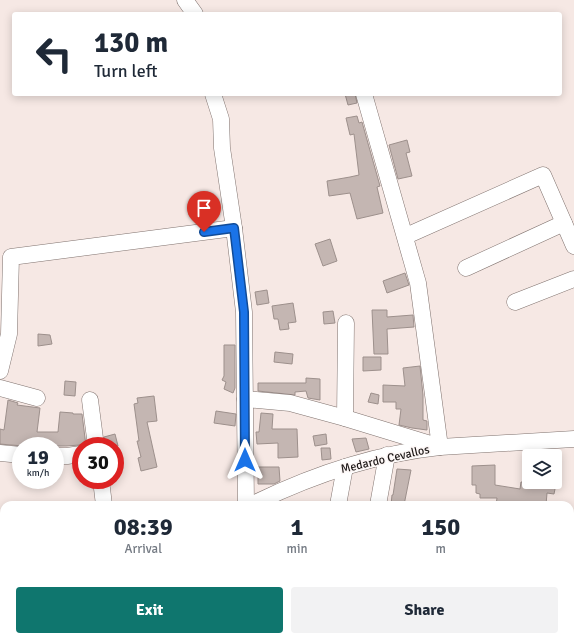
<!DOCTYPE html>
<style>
body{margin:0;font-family:Signika,sans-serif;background:#f2f2f3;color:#1f2937;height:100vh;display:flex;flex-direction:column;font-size:15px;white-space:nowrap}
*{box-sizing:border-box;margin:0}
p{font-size:13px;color:#747a83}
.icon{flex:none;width:22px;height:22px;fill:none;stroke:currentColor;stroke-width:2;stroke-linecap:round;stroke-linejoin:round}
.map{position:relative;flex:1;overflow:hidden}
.panel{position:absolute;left:0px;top:501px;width:574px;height:140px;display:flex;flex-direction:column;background:#fff;border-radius:12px 12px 0 0;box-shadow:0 2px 10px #0003}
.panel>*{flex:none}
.guide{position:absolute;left:12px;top:12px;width:550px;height:84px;border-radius:4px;box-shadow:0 2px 10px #0003;background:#fff;color:#1f2937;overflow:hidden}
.fabs{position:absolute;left:522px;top:449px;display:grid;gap:8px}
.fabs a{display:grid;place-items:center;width:40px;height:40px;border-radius:4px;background:#fff;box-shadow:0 2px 10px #0003;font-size:20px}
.speed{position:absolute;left:12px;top:437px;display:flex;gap:8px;font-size:20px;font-weight:700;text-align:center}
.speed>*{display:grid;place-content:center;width:52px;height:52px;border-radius:50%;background:#fff;box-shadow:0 2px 10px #0003;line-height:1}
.speed small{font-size:10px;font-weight:400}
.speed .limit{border:6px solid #d22;background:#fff;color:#111}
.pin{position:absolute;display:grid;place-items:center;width:34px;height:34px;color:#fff;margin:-41px -17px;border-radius:50% 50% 50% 0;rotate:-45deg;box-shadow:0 0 4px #0007}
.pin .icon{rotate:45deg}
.me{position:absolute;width:44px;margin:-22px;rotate:0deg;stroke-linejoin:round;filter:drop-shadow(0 0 3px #0008)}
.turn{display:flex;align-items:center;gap:14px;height:84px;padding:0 16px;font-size:18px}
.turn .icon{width:52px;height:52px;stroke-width:2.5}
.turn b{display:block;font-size:28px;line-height:34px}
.eta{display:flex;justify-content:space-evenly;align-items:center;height:68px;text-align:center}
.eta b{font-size:24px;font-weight:800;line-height:28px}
.action{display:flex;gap:8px;margin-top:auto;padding:8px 16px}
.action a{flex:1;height:46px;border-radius:4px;background:#0f766e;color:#fff;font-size:16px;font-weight:800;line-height:46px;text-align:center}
.action a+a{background:#f2f2f3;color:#1f2937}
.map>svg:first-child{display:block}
.building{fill:#c4b6b2;stroke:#9d908c}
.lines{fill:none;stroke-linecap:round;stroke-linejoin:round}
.minor-casing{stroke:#80736f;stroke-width:17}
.minor{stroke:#fff;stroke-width:16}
.route-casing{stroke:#114b97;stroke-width:10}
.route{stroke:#1a73e8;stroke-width:7}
.labels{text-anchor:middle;stroke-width:3;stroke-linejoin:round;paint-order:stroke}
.street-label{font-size:12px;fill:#1b1615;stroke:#fdf7f6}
</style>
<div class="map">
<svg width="574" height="641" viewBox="0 0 574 641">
<rect width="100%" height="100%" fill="#f6e8e4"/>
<g class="building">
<polygon points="345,94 355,94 357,103 348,105"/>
<polygon points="357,116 359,123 362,122 380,186 377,187 383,213 357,219 350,193 329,196 327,181 350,177 359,175 354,134 350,135 346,118"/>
<polygon points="407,140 410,152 406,153 412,176 398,179 389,145"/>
<polygon points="330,239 337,261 323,266 315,244"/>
<polygon points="405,273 409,285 387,293 383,281"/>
<polygon points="267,290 269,303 257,305 255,292"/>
<polygon points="293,303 296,322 288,323 289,329 280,330 278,319 274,319 272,306"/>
<polygon points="372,310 387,310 387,317 413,315 414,327 387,329 388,354 374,354"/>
<polygon points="333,311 335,323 324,324 323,312"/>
<polygon points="38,334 50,335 52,344 38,346"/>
<polygon points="224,345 235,345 235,388 233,393 224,389 226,382 222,380 224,376"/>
<polygon points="275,352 293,354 292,364 274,362"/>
<polygon points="363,357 381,357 381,370 363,371"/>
<polygon points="420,366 423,395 423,420 427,421 427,430 412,428 399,425 401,409 396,409 396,402 383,402 383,385 405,386 403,368"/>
<polygon points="306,378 320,379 320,400 308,398 306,391 295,392 295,395 258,391 258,383 306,383"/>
<polygon points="65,381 76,382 75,396 64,395"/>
<polygon points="371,393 379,395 378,404 368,402"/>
<polygon points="154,396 157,421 147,422 157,467 141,471 138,458 141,457 137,441 139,441 134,404 138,403 137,398"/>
<polygon points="8,400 18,403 17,405 40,408 37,432 58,432 60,412 73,413 73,414 82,414 86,446 80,445 66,446 23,446 0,444 0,429 4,430"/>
<polygon points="216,411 236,414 235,426 214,423"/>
<polygon points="261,413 273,414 272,429 297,429 298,457 278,458 278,443 257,444 256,432 259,432"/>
<polygon points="115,434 118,446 105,446 104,437"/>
<polygon points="326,434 327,444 315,446 313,436"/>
<polygon points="366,438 369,449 356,452 352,439"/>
<polygon points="321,448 330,448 331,459 322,460"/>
<polygon points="495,465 495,485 520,489 521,482 547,482 556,484 554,494 547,493 546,505 496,505 497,498 480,498 480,494 476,493 476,485 472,485 472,466"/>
<polygon points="258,467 279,467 280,481 274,484 258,484"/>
<polygon points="397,469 411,470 404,505 391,505 392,495 393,495"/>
</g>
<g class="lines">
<defs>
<g id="minor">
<polyline points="185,0 195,14"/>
<polyline points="213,94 221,119 222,148 234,228 244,312 246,505"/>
<polyline points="406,236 543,175 574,246"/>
<polyline points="466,268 564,223"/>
<polyline points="515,302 574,279"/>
<polyline points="0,371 9,334 11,257 234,228"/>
<polyline points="0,388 37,398"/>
<polyline points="245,399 290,403 345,418 440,447 418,283 364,94"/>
<polyline points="90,400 96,446"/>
<polyline points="345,418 346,323"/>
<polyline points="0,453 21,455"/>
<polyline points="55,456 67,456 81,454"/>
<polyline points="101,480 104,505"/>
<path d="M251,505c61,-30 122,-51 189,-58l134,-8"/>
<polyline points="338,505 345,467"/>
<polyline points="378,505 387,455"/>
<polyline points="570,532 574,532"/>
<polyline points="0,572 4,573"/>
<polyline points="0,612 4,613"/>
<polyline points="100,637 115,641"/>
<polyline points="0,639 4,626"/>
<polyline points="16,641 17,637"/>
<polyline points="190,641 191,637"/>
<polyline points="316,641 316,637"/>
<polyline points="354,641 355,637"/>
<polyline points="437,641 437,637"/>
<polyline points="516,641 516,637"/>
</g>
</defs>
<use href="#minor" class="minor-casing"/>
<use href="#minor" class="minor"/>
</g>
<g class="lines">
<defs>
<polyline id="route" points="204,232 234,228 244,312 245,460"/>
</defs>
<use href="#route" class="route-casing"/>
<use href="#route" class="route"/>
</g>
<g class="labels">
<g class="street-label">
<text transform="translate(385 459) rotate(-13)" y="4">Medardo Cevallos</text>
</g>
</g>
</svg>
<div class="fabs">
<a><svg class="icon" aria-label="layers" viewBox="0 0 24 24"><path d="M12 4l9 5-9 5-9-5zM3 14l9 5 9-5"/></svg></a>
</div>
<div class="speed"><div>19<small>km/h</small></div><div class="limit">30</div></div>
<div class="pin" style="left:204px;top:232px;background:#d93025"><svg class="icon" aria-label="arrive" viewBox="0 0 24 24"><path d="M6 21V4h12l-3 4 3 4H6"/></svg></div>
<svg class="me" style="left:245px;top:460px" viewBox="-20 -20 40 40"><path d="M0-17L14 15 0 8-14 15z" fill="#1a73e8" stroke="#fff" stroke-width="4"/></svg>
<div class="guide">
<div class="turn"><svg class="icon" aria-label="left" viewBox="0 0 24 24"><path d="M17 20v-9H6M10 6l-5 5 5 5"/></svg><div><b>130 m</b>Turn left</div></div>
</div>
<section class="panel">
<div class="eta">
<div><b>08:39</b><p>Arrival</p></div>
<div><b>1</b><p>min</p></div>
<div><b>150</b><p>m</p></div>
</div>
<div class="action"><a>Exit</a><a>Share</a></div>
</section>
</div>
